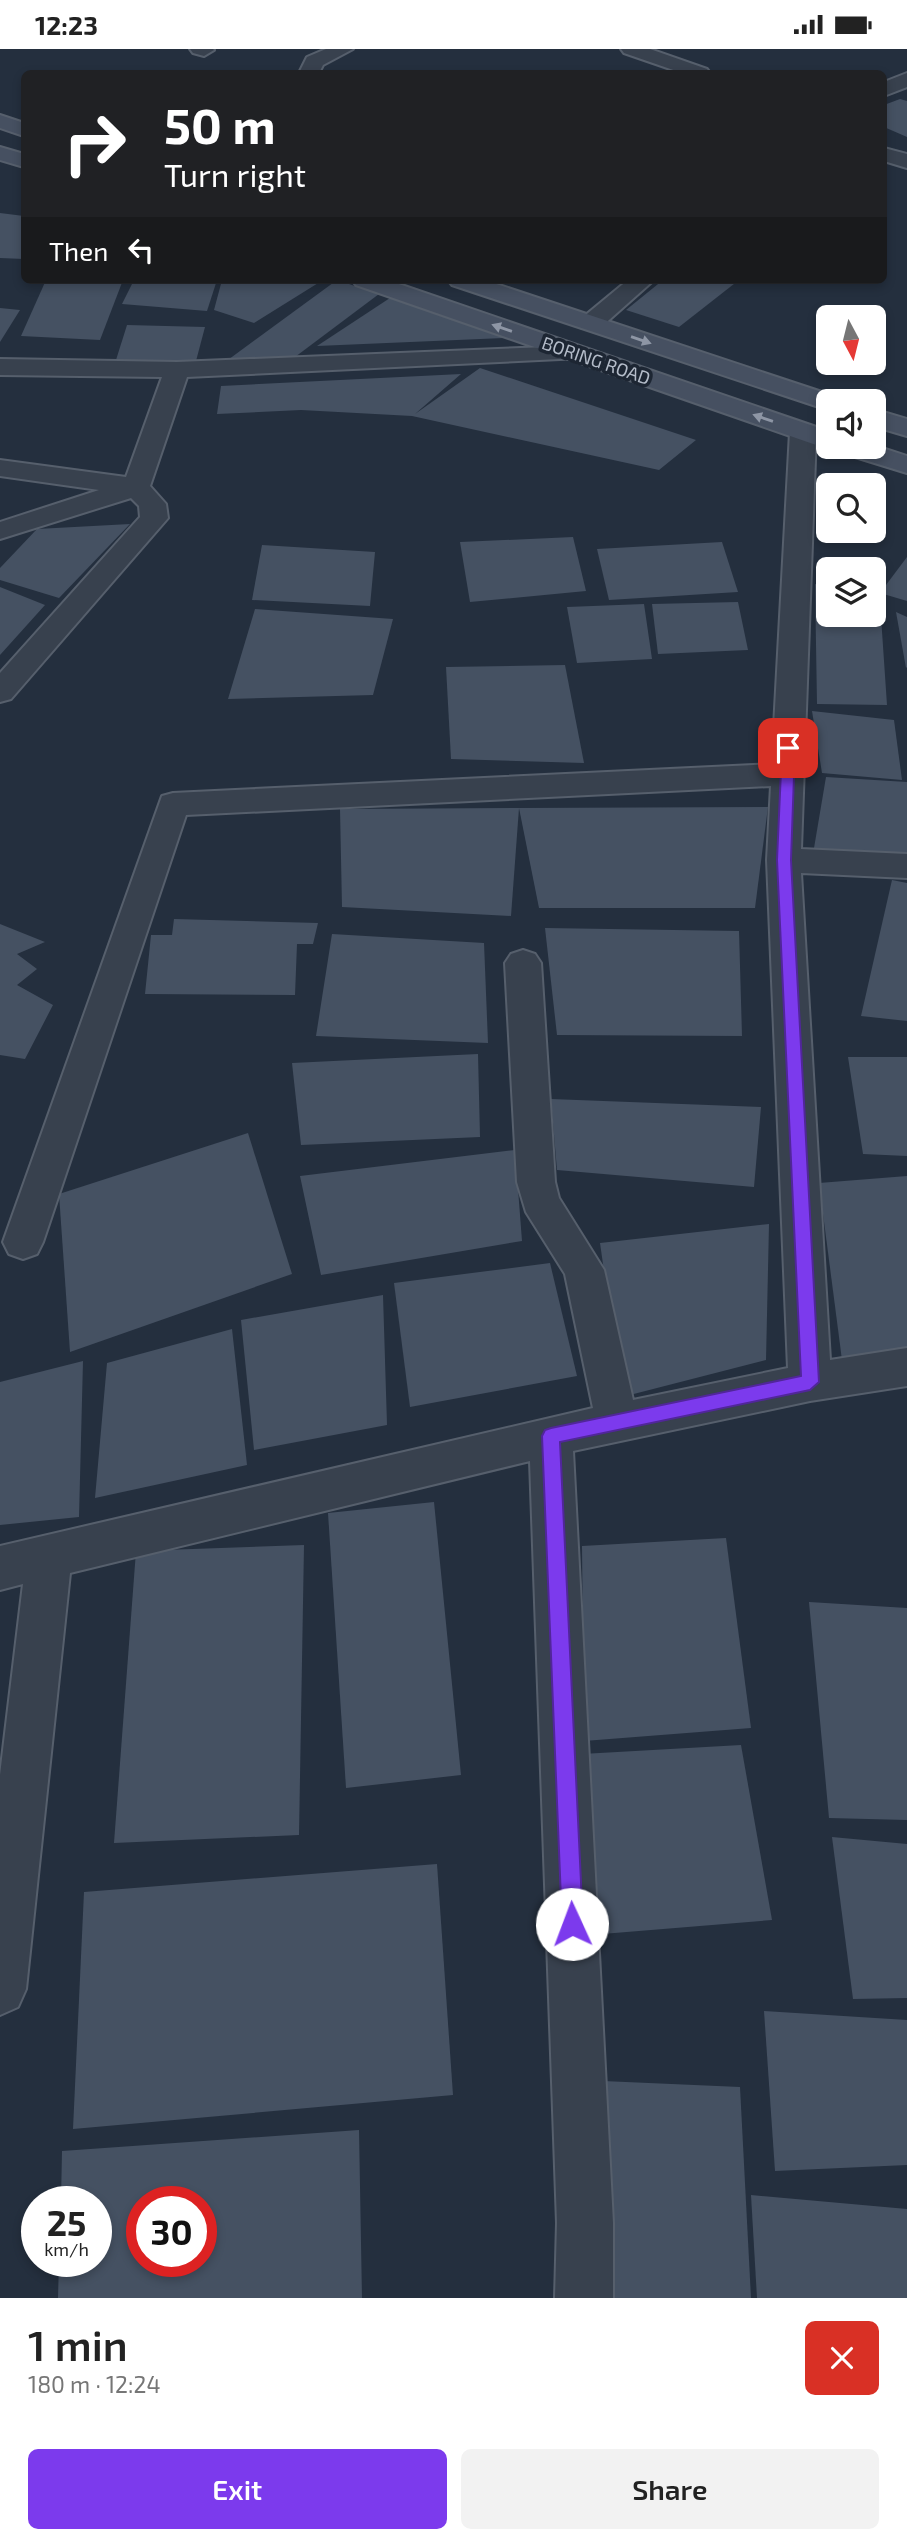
<!DOCTYPE html>
<meta charset="utf-8">
<style>
body{margin:0;font-family:"Exo 2",sans-serif;background:#f2f2f2;color:#222;height:100vh;display:flex;flex-direction:column;font-size:26px;white-space:nowrap}
*{box-sizing:border-box;margin:0}
p{font-size:23px;color:#767676}
.icon{flex:none;width:38px;height:38px;fill:none;stroke:currentColor;stroke-width:2;stroke-linecap:round;stroke-linejoin:round}
.map{position:relative;height:2249px;overflow:hidden}
.drawer{display:flex;flex-direction:column;background:#fff;flex:1}
.drawer>*{flex:none}
.guide{position:absolute;left:21px;top:21px;width:866px;height:214px;border-radius:10px;box-shadow:0 4px 10px #0003;background:#202124;color:#fff;overflow:hidden}
.needle{width:46px;rotate:173deg}
.buttons{position:absolute;left:816px;top:256px;display:grid;gap:14px}
.buttons a{display:grid;place-items:center;width:70px;height:70px;border-radius:10px;background:#fff;box-shadow:0 4px 10px #0003;font-size:35px}
.speed{position:absolute;left:21px;top:2137px;display:flex;gap:14px;font-size:35px;font-weight:700;text-align:center}
.speed>*{display:grid;place-content:center;width:91px;height:91px;border-radius:50%;background:#fff;box-shadow:0 4px 10px #0003;line-height:1}
.speed small{font-size:18px;font-weight:400}
.speed .limit{border:10px solid #d22;background:#fff;color:#111}
.pin{position:absolute;display:grid;place-items:center;width:60px;height:60px;color:#fff;margin:-30px;border-radius:14px;box-shadow:0 4px 10px #0006}
.me{position:absolute;width:77px;margin:-38px;rotate:358deg;stroke-linejoin:round;filter:drop-shadow(0 0 5px #0008)}
.turn{display:flex;align-items:center;gap:24px;height:147px;padding:0 28px;font-size:32px}
.turn .icon{width:91px;height:91px;stroke-width:2.5}
.turn b{display:block;font-size:49px;line-height:60px}
.then{display:flex;align-items:center;height:66px;padding:0 28px;background:#0003;gap:14px;font-size:26px}
.round{display:grid;place-items:center;flex:none;width:74px;height:74px;border-radius:10px;background:#f2f2f2}
.overview{display:flex;align-items:center;justify-content:space-between;height:119px;padding:0 28px}
h1{font-size:42px;font-weight:600;line-height:52px}
.button{display:flex;gap:14px;margin-top:auto;padding:14px 28px}
.button a{flex:1;height:80px;border-radius:10px;background:#7c3aed;color:#fff;font-size:28px;font-weight:600;line-height:80px;text-align:center}
.button a+a{background:#f2f2f2;color:#222}
.status{display:flex;justify-content:space-between;align-items:center;height:49px;padding:0 35px;background:#fff;direction:ltr}
.status svg{height:19px;fill:currentColor}
.map>svg:first-child{display:block}
.building{fill:#455162;fill-rule:evenodd}
.lines{fill:none;stroke-linecap:round;stroke-linejoin:round}
.street-casing{stroke:#565f6c;stroke-width:4}
.secondary-casing{stroke:#565f6c;stroke-width:4}
.street{fill:#38414e;fill-rule:evenodd}
.secondary{fill:#465061;fill-rule:evenodd}
.oneway{fill:#8e96a5}
.route{fill:#7c3aed;stroke:#51269a;stroke-width:2}
.labels{text-anchor:middle;stroke-width:7;stroke-linejoin:round;paint-order:stroke}
.far-street-label{font-size:18px;fill:#b4bcc9;stroke:#1d2633}
</style>
<div class="status"><b>12:23</b><svg viewBox="0 0 49 12"><path d="M0 12V9h3v3zM5 12V6h3v6zM10 12V3h3v9zM15 12V0h3v12zM26 1h20v11H26zM47 4h2v5h-2z"/></svg></div>
<div class="map">
<svg width="907" height="2249" viewBox="0 0 907 2249">
<rect width="100%" height="100%" fill="#242f3e"/>
<g class="building">
<polygon points="900,50 907,52 907,88 884,78 884,56"/>
<polygon points="0,164 24,167 24,210 0,209"/>
<polygon points="46,231 123,231 100,291 21,287"/>
<polygon points="134,231 217,231 207,262 122,255"/>
<polygon points="222,231 323,231 254,274 214,261"/>
<polygon points="337,231 379,245 295,308 221,316"/>
<polygon points="663,231 739,231 679,278 626,261"/>
<polygon points="393,247 504,289 317,297"/>
<polygon points="0,259 20,261 0,293"/>
<polygon points="127,276 205,278 196,312 116,311"/>
<polygon points="480,319 696,391 659,421 412,367 301,361 217,365 221,337 461,325 415,365"/>
<polygon points="130,475 59,549 0,531 0,519 37,480"/>
<polygon points="573,488 586,542 470,553 460,493"/>
<polygon points="722,493 738,543 609,551 597,500"/>
<polygon points="262,496 375,503 370,557 252,551"/>
<polygon points="907,508 907,552 880,544"/>
<polygon points="815,535 828,539 828,565 873,565 873,551 880,553 887,656 817,655"/>
<polygon points="0,538 45,556 0,606"/>
<polygon points="738,553 748,601 658,605 652,555"/>
<polygon points="644,555 652,610 577,614 567,558"/>
<polygon points="255,560 393,570 373,646 228,650"/>
<polygon points="896,563 907,568 907,618 906,619"/>
<polygon points="565,616 584,714 451,710 446,618"/>
<polygon points="812,662 894,671 902,731 822,724"/>
<polygon points="826,728 907,733 907,809 813,805"/>
<polygon points="768,758 755,859 539,859 519,759"/>
<polygon points="519,759 511,867 342,858 340,760"/>
<polygon points="892,831 907,834 907,972 861,967"/>
<polygon points="174,870 318,874 313,895 297,895 295,946 145,945 151,886 172,886"/>
<polygon points="0,875 45,893 17,905 37,920 17,936 53,956 25,1010 0,1006"/>
<polygon points="545,879 739,882 742,987 557,986"/>
<polygon points="332,885 484,894 488,994 316,987"/>
<polygon points="478,1005 480,1088 301,1096 292,1014"/>
<polygon points="848,1008 907,1008 907,1107 863,1105"/>
<polygon points="551,1050 761,1058 754,1138 557,1121"/>
<polygon points="248,1084 292,1225 70,1303 59,1145"/>
<polygon points="515,1101 522,1192 321,1226 300,1127"/>
<polygon points="907,1127 907,1304 842,1311 819,1134"/>
<polygon points="769,1175 766,1311 622,1348 600,1194"/>
<polygon points="550,1214 577,1327 410,1358 394,1234"/>
<polygon points="383,1246 387,1376 254,1401 241,1271"/>
<polygon points="232,1280 247,1416 95,1449 107,1314"/>
<polygon points="83,1312 79,1468 0,1476 0,1333"/>
<polygon points="434,1453 461,1726 346,1739 328,1464"/>
<polygon points="726,1489 751,1679 584,1692 582,1497"/>
<polygon points="304,1496 299,1786 114,1794 136,1502"/>
<polygon points="809,1553 907,1559 907,1771 829,1769"/>
<polygon points="741,1696 772,1871 590,1886 582,1705"/>
<polygon points="832,1788 907,1795 907,1949 853,1950"/>
<polygon points="437,1815 453,2046 73,2080 84,1843"/>
<polygon points="764,1962 907,1971 907,2116 775,2122"/>
<polygon points="603,2032 740,2038 751,2249 606,2249"/>
<path d="M359,2081l3,168h-304l1,-37h37v-60h-35l1,-50zM142,2152h59v60h-59z"/>
<polygon points="751,2146 907,2160 907,2249 757,2249"/>
</g>
<g class="lines">
<defs>
<g id="street">
<polygon points="190,0 213,0 214,1 204,7 193,4"/>
<polygon points="326,0 353,0 323,16 319,24 299,24 307,8"/>
<polygon points="621,0 650,0 707,20 710,24 682,24 624,4"/>
<polygon points="907,24 907,38 884,47 884,33"/>
<polygon points="884,99 907,105 907,119 884,112"/>
<polygon points="628,231 654,231 600,279 582,279 579,274 582,269"/>
<polygon points="572,297 581,299 584,304 581,309 187,328 150,437 166,455 168,469 11,650 0,653 0,624 140,468 139,457 131,449 0,490 0,473 99,441 0,427 0,411 126,428 162,328 0,326 0,310 177,313"/>
<polygon points="803,375 812,377 816,383 801,800 907,805 907,829 801,824 830,1311 907,1299 907,1337 810,1352 573,1402 613,2174 613,2249 555,2249 557,2174 530,1412 70,1524 26,1940 18,1958 0,1966 0,1726 23,1535 0,1541 0,1497 593,1359 565,1225 526,1163 517,1133 505,914 511,905 523,901 535,905 541,914 555,1133 559,1149 604,1221 633,1351 788,1319 767,811 771,737 186,766 43,1193 37,1205 23,1210 9,1205 3,1193 162,747 173,744 772,715 790,383 794,377"/>
</g>
<g id="secondary">
<polygon points="0,66 24,74 24,87 0,79"/>
<polygon points="0,98 24,105 24,118 0,111"/>
<polygon points="352,231 387,231 828,382 828,397 835,397 819,397 356,236"/>
<polygon points="448,231 484,231 837,348 840,352 828,352 828,361 819,358 452,236"/>
<polygon points="873,360 907,370 907,387 873,377"/>
<polygon points="873,396 907,407 907,424 839,403 835,397"/>
</g>
</defs>
<use href="#street" class="street-casing"/>
<use href="#secondary" class="secondary-casing"/>
<use href="#street" class="street"/>
<use href="#secondary" class="secondary"/>
</g>
<defs><path id="oneway-solid" d="M-6-.8H1V-3.2L6.5 0L1 3.2V.8H-6Z" transform="scale(1.75)"/></defs>
<g class="oneway">
<use href="#oneway-solid" transform="translate(502 279) rotate(-161)"/>
<use href="#oneway-solid" transform="translate(641 291) rotate(19)"/>
<use href="#oneway-solid" transform="translate(763 369) rotate(-161)"/>
</g>
<polygon class="route" points="788,694 795,699 791,811 819,1333 810,1341 560,1393 583,1875 580,1883 572,1886 565,1883 562,1875 542,1387 545,1381 551,1379 801,1327 777,811 782,699"/>
<g class="labels">
<g class="far-street-label">
<text transform="translate(596 312) rotate(19)" y="6">BORING ROAD</text>
</g>
</g>
</svg>
<div class="buttons">
<a><svg class="needle" viewBox="-14 -14 28 28"><path d="M0-13l5 13h-10z" fill="#e53935"/><path d="M0 13l5-13h-10z" fill="#767676"/></svg></a>
<a><svg class="icon" aria-label="sound" viewBox="0 0 24 24"><path d="M4 9h4l5-4v14l-5-4H4zM17 9q2 3 0 6"/></svg></a>
<a><svg class="icon" aria-label="search" viewBox="0 0 24 24"><circle cx="10" cy="10" r="6"/><path d="M15 15l6 6"/></svg></a>
<a><svg class="icon" aria-label="layers" viewBox="0 0 24 24"><path d="M12 4l9 5-9 5-9-5zM3 14l9 5 9-5"/></svg></a>
</div>
<div class="speed"><div>25<small>km/h</small></div><div class="limit">30</div></div>
<div class="pin" style="left:788px;top:699px;background:#d93025"><svg class="icon" aria-label="arrive" viewBox="0 0 24 24"><path d="M6 21V4h12l-3 4 3 4H6"/></svg></div>
<svg class="me" style="left:572px;top:1875px" viewBox="-20 -20 40 40"><circle r="19" fill="#fff"/><path d="M0-13L10 11 0 6-10 11z" fill="#7c3aed"/></svg>
<div class="guide">
<div class="turn"><svg class="icon" aria-label="right" viewBox="0 0 24 24"><path d="M7 20v-9h11M14 6l5 5-5 5"/></svg><div><b>50 m</b>Turn right</div></div>
<div class="then">Then<svg class="icon" aria-label="left" viewBox="0 0 24 24"><path d="M17 20v-9H6M10 6l-5 5 5 5"/></svg></div>
</div>
</div>
<section class="drawer">
<div class="overview"><div><h1>1 min</h1><p>180 m · 12:24</p></div><a class="round" style="background:#d93025;color:#fff"><svg class="icon" aria-label="close" viewBox="0 0 24 24"><path d="M6 6l12 12M18 6L6 18"/></svg></a></div>
<div class="button"><a>Exit</a><a>Share</a></div>
</section>
